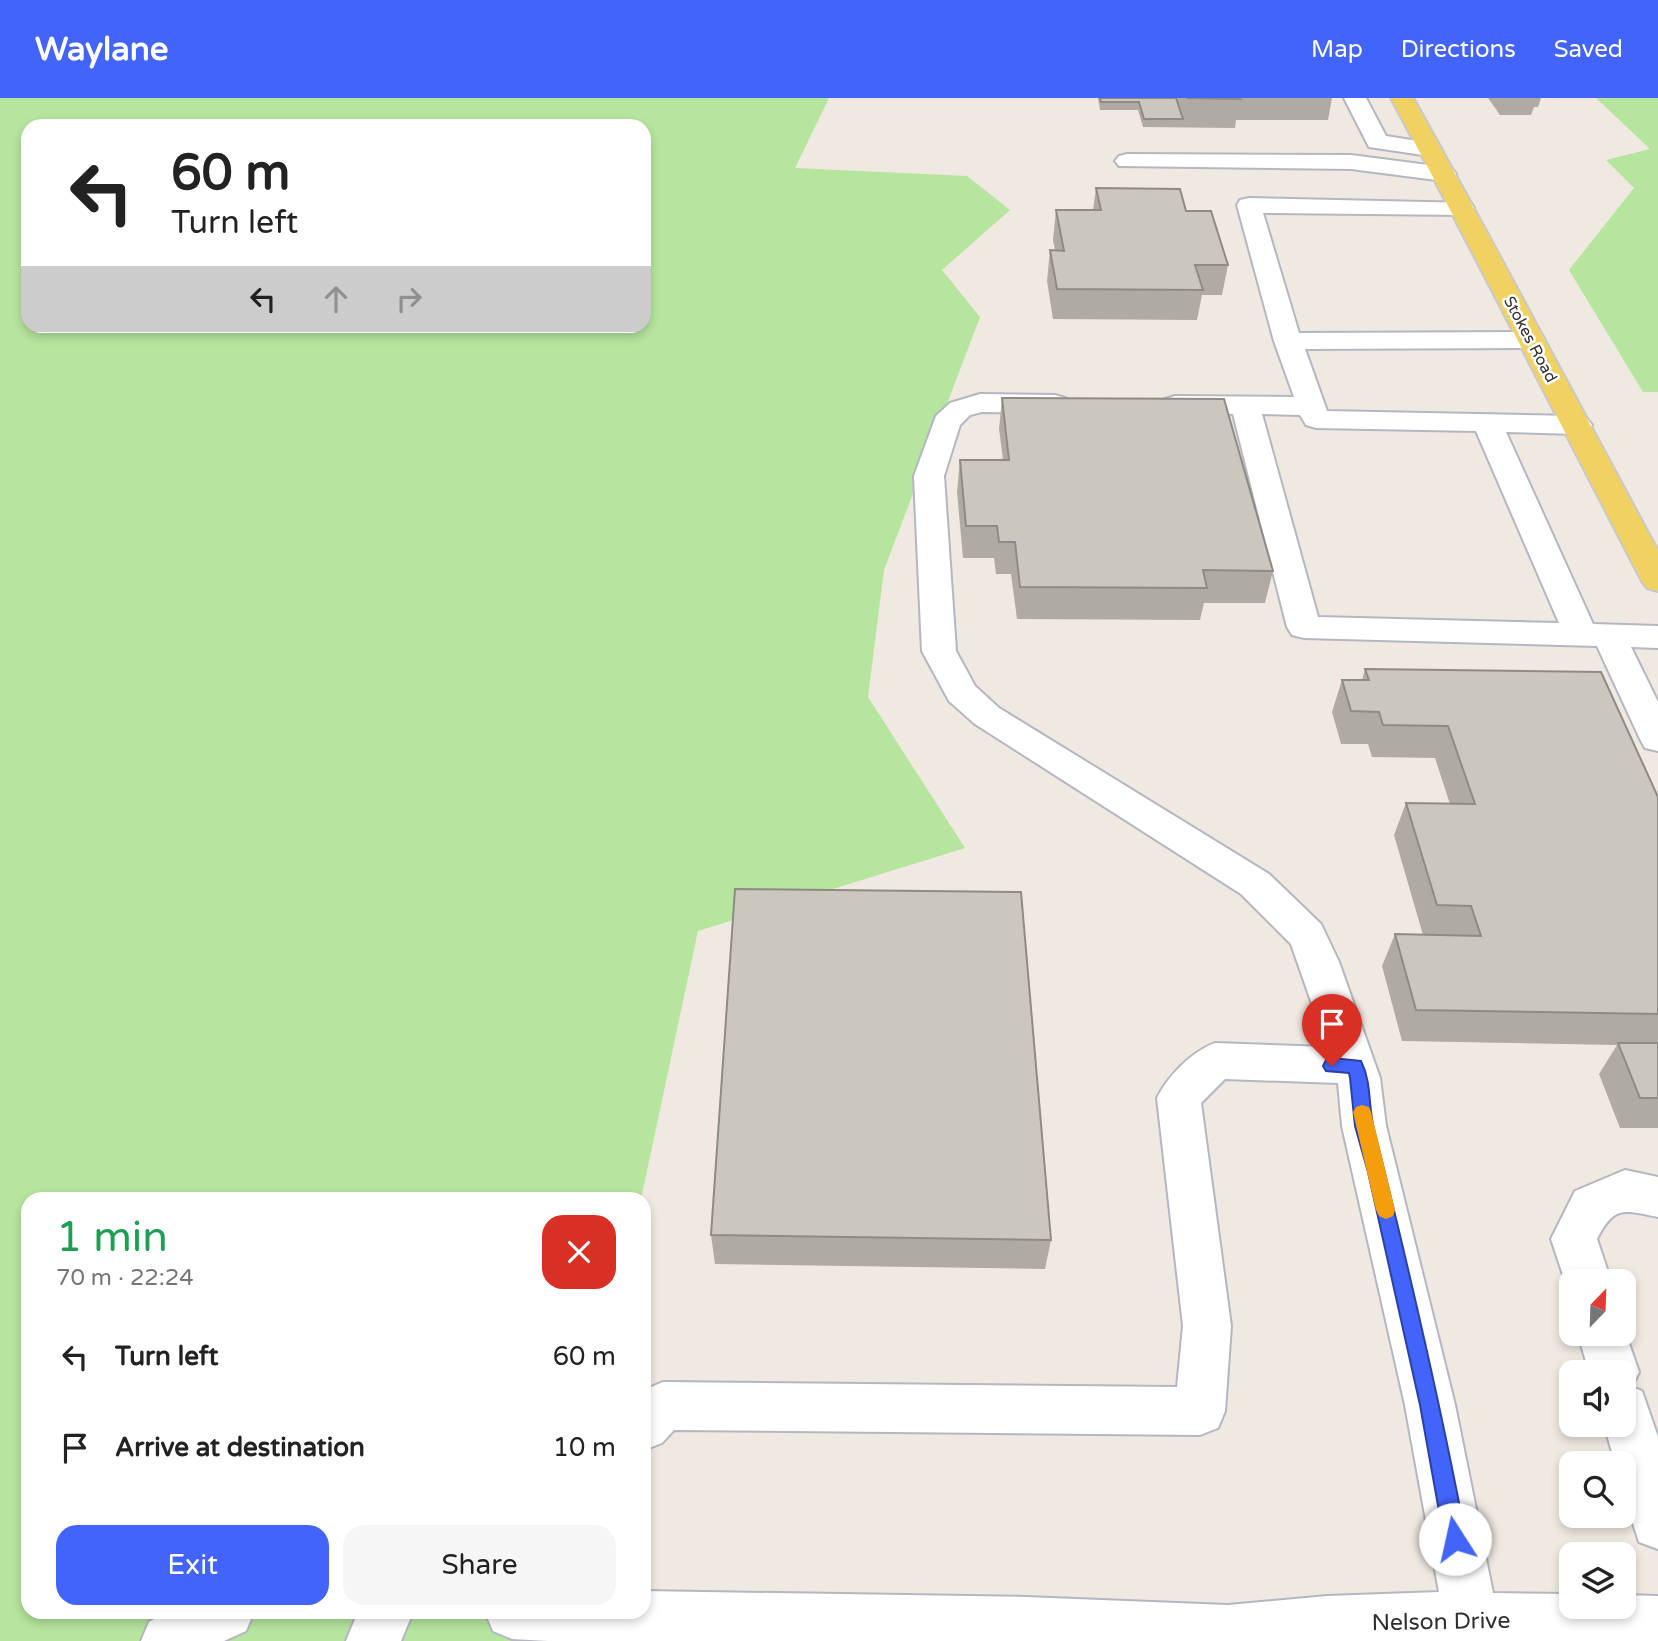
<!DOCTYPE html>
<meta charset="utf-8">
<style>
body{margin:0;font-family:"Varela Round",sans-serif;background:#f6f6f6;color:#222;height:100vh;display:flex;flex-direction:column;font-size:26px;white-space:nowrap}
*{box-sizing:border-box;margin:0}
p{font-size:23px;color:#767676}
.icon{flex:none;width:38px;height:38px;fill:none;stroke:currentColor;stroke-width:2;stroke-linecap:round;stroke-linejoin:round}
.map{position:relative;flex:1;overflow:hidden}
.details{position:absolute;left:21px;top:1094px;width:630px;height:427px;display:flex;flex-direction:column;background:#fff;border-radius:21px;box-shadow:0 4px 10px #0003}
.details>*{flex:none}
.guide{position:absolute;left:21px;top:21px;width:630px;height:214px;border-radius:21px;box-shadow:0 4px 10px #0003;background:#fff;color:#222;overflow:hidden}
.needle{width:46px;rotate:23deg}
.controls{position:absolute;left:1559px;top:1171px;display:grid;gap:14px}
.controls a{display:grid;place-items:center;width:77px;height:77px;border-radius:14px;background:#fff;box-shadow:0 4px 10px #0003;font-size:35px}
.pin{position:absolute;display:grid;place-items:center;width:60px;height:60px;color:#fff;margin:-72px -30px;border-radius:50% 50% 50% 0;rotate:-45deg;box-shadow:0 0 7px #0007}
.pin .icon{rotate:45deg}
.me{position:absolute;width:77px;margin:-38px;rotate:350deg;stroke-linejoin:round;filter:drop-shadow(0 0 5px #0008)}
.turn{display:flex;align-items:center;gap:24px;height:147px;padding:0 35px;font-size:32px}
.turn .icon{width:91px;height:91px;stroke-width:2.5}
.turn b{display:block;font-size:49px;line-height:60px}
.lanes{display:flex;align-items:center;height:66px;padding:0 35px;background:#0003;justify-content:center;gap:35px;direction:ltr}
.lanes .off{opacity:.35}
.round{display:grid;place-items:center;flex:none;width:74px;height:74px;border-radius:21px;background:#f6f6f6}
.headline{display:flex;align-items:center;justify-content:space-between;height:119px;padding:0 35px}
h1{font-size:42px;font-weight:600;line-height:52px;color:#1e9e55}
.button{display:flex;gap:14px;margin-top:auto;padding:14px 35px}
.button a{flex:1;height:80px;border-radius:21px;background:#4264fb;color:#fff;font-size:28px;font-weight:600;line-height:80px;text-align:center}
.button a+a{background:#f6f6f6;color:#222}
ul{padding:0;list-style:none}
li{display:flex;align-items:center;gap:21px;height:91px;padding:0 35px}
li div{flex:1}
li b{display:block;font-size:26px}
li em{font-style:normal}
header{display:flex;align-items:center;gap:42px;box-sizing:border-box;height:98px;padding:0 35px;background:#4264fb;color:#fff}
header strong{font-size:33px}
nav{display:flex;gap:38px;margin-inline-start:auto;font-size:24px}
.map>svg:first-child{display:block}
.green{fill:#b6e59e;fill-rule:evenodd}
.lines{fill:none;stroke-linecap:round;stroke-linejoin:round}
.minor-casing{stroke:#b4b7c1;stroke-width:4}
.major-casing{stroke:#c9c9c9;stroke-width:4}
.minor{fill:#fff;fill-rule:evenodd}
.major{fill:#f2d163;fill-rule:evenodd}
.wall{fill:#afaba4}
.building{fill:#cbc7bf;stroke:#8e8b86;stroke-width:2}
.route{fill:#4264fb;stroke:#2b41a3;stroke-width:2}
.slow{fill:#f59e0b}
.labels{text-anchor:middle;stroke-width:5;stroke-linejoin:round;paint-order:stroke}
.far-street-label{font-size:16px;fill:#2e2e2e;stroke:#fff}
.near-street-label{font-size:23px;fill:#2e2e2e;stroke:#fff}
</style>
<header>
<strong>Waylane</strong>
<nav><a>Map</a><a>Directions</a><a>Saved</a></nav>
</header>
<div class="map">
<svg width="1658" height="1543" viewBox="0 0 1658 1543">
<rect width="100%" height="100%" fill="#efe9e1"/>
<g class="green">
<path d="M0,0h829l-34,70 172,8 43,34 -68,60 38,47 -96,253 -16,127 97,151 -267,83 -57,268h-613v413h526l-6,29h-548zM28,28h616v200h-616z"/>
<polygon points="1596,0 1658,0 1658,294 1643,294 1569,172 1634,90 1606,62 1650,51"/>
</g>
<g class="lines">
<defs>
<g id="minor">
<polygon points="1344,0 1366,0 1386,38 1431,45 1435,50 1431,55 1423,57 1369,49"/>
<polygon points="1127,56 1351,57 1444,69 1452,71 1456,76 1452,81 1444,83 1351,71 1119,68 1115,63 1119,58"/>
<path d="M1249,100l222,5 3,5 -3,5 -9,2 -199,-2 36,120 232,-1 10,2 4,6 -4,6 -10,2 -226,1 22,62 250,5 10,3 5,6 -5,6 -10,3 -71,-2 87,192 65,2v22l-27,-1 27,55v49l-13,-3 -5,-9 -43,-93 -293,-8 -12,-3 -5,-8 -54,-213 -68,-3 -4,-6 4,-6 10,-3 119,1 -20,-56 -37,-136 3,-5zM1262,316l38,1 6,10 10,3 160,3 83,192 -241,-6z"/>
<path d="M980,296l75,1 10,3 4,6 -4,6 -10,3 -73,-1 -12,3 -10,10 -16,51 12,175 19,35 24,22 270,166 52,50 18,38 41,116 6,48 69,279 38,188 79,1v12h52v-11l34,1v45h-1110l-36,-2 -19,-8 -8,-19h159v-21l382,6 202,8 99,-9 112,-4 -34,-187 -63,-279 -4,-43 -113,-4 -24,24 30,223 -6,85 -7,17 -18,7 -526,-5 -12,13 -18,7v-60l19,-8 514,5 6,-61 -26,-228c11,-22 34,-46 58,-55l112,4 -36,-103 -50,-50 -266,-170 -26,-23 -27,-50 -8,-175 22,-60 14,-13z"/>
<path d="M1625,1072l33,7v40c-34,-7 -44,-12 -61,22l14,42h-39l-2,15 -19,-57 24,-48z"/>
<polygon points="1624,1231 1639,1274 1632,1289 1642,1293 1658,1339 1658,1451 1639,1444 1624,1398 1624,1365 1615,1365 1604,1326 1624,1326 1624,1274 1589,1274 1578,1236 1624,1236"/>
<polygon points="165,1514 254,1514 246,1533 224,1543 141,1543 149,1524"/>
<polygon points="358,1514 413,1514 401,1543 346,1543"/>
</g>
<path id="major" d="M1391,0h22c84,150 163,302 245,453v40l-11,-3 -5,-7c-84,-161 -165,-323 -251,-483z"/>
</defs>
<use href="#minor" class="minor-casing"/>
<use href="#major" class="major-casing"/>
<use href="#minor" class="minor"/>
<use href="#major" class="major"/>
</g>
<g class="wall">
<polygon points="1098,0 1332,0 1328,22 1236,22 1235,30 1143,29 1138,12 1100,12"/>
<polygon points="1488,0 1541,0 1538,9 1534,9 1531,17 1500,17"/>
<polygon points="1096,90 1186,113 1228,167 1222,197 1202,197 1197,222 1053,221 1047,183 1050,152 1055,153 1053,142 1056,112 1093,112"/>
<polygon points="1002,300 1273,473 1265,505 1204,505 1200,522 1017,521 1011,476 996,476 994,460 963,460 957,394 960,362 1003,362 999,331"/>
<polygon points="1365,571 1658,699 1658,1030 1620,1030 1599,976 1617,947 1402,943 1382,868 1395,836 1423,837 1394,737 1406,705 1450,706 1435,660 1372,659 1368,646 1341,646 1332,614 1342,582 1362,582"/>
<polygon points="711,1137 1051,1142 1045,1171 715,1166"/>
</g>
<g class="building">
<polygon points="1100,0 1176,0 1183,21 1144,21 1139,4 1101,4"/>
<polygon points="1186,0 1239,0 1240,1"/>
<polygon points="1096,90 1180,91 1186,113 1211,113 1228,167 1195,167 1203,192 1057,191 1050,152 1064,153 1056,112 1101,112"/>
<polygon points="1002,300 1224,301 1273,473 1203,472 1207,490 1020,489 1015,444 999,444 997,428 966,428 960,362 1009,362"/>
<polygon points="1365,571 1601,574 1658,699 1658,916 1416,912 1395,836 1481,838 1471,808 1437,807 1406,705 1475,706 1448,628 1383,627 1379,614 1351,613 1342,582 1369,582"/>
<polygon points="735,791 1021,794 1051,1142 711,1137"/>
<polygon points="1618,945 1658,945 1658,1000 1640,1000"/>
</g>
<path class="route" d="M1332,960l29,3c11,22 7,45 13,68 34,136 66,272 92,410l-4,7 -7,4 -8,-4 -3,-7 -24,-134 -52,-233 -13,-46 -5,-48 -1,-5 -23,-2 -3,-5 3,-6z"/>
<polygon class="slow" points="1362,1007 1369,1009 1371,1014 1395,1112 1393,1118 1386,1121 1379,1118 1376,1112 1353,1014 1356,1009"/>
<g class="labels">
<g class="far-street-label">
<text transform="translate(1531 241) rotate(62)" y="6">Stokes Road</text>
</g>
<g class="near-street-label">
<text transform="translate(1441 1523) rotate(-1)" y="8">Nelson Drive</text>
</g>
</g>
</svg>
<div class="controls">
<a><svg class="needle" viewBox="-14 -14 28 28"><path d="M0-13l5 13h-10z" fill="#e53935"/><path d="M0 13l5-13h-10z" fill="#767676"/></svg></a>
<a><svg class="icon" aria-label="sound" viewBox="0 0 24 24"><path d="M4 9h4l5-4v14l-5-4H4zM17 9q2 3 0 6"/></svg></a>
<a><svg class="icon" aria-label="search" viewBox="0 0 24 24"><circle cx="10" cy="10" r="6"/><path d="M15 15l6 6"/></svg></a>
<a><svg class="icon" aria-label="layers" viewBox="0 0 24 24"><path d="M12 4l9 5-9 5-9-5zM3 14l9 5 9-5"/></svg></a>
</div>
<div class="pin" style="left:1332px;top:968px;background:#d93025"><svg class="icon" aria-label="arrive" viewBox="0 0 24 24"><path d="M6 21V4h12l-3 4 3 4H6"/></svg></div>
<svg class="me" style="left:1455px;top:1441px" viewBox="-20 -20 40 40"><circle r="19" fill="#fff"/><path d="M0-13L10 11 0 6-10 11z" fill="#4264fb"/></svg>
<div class="guide">
<div class="turn"><svg class="icon" aria-label="left" viewBox="0 0 24 24"><path d="M17 20v-9H6M10 6l-5 5 5 5"/></svg><div><b>60 m</b>Turn left</div></div>
<div class="lanes"><svg class="icon" aria-label="left" viewBox="0 0 24 24"><path d="M17 20v-9H6M10 6l-5 5 5 5"/></svg><svg class="icon off" aria-label="ahead" viewBox="0 0 24 24"><path d="M12 20V5M6 11l6-6 6 6"/></svg><svg class="icon off" aria-label="right" viewBox="0 0 24 24"><path d="M7 20v-9h11M14 6l5 5-5 5"/></svg></div>
</div>
<section class="details">
<div class="headline"><div><h1>1 min</h1><p>70 m · 22:24</p></div><a class="round" style="background:#d93025;color:#fff"><svg class="icon" aria-label="close" viewBox="0 0 24 24"><path d="M6 6l12 12M18 6L6 18"/></svg></a></div>
<ul>
<li><svg class="icon" aria-label="left" viewBox="0 0 24 24"><path d="M17 20v-9H6M10 6l-5 5 5 5"/></svg><div><b>Turn left</b></div><em>60 m</em></li>
<li><svg class="icon" aria-label="arrive" viewBox="0 0 24 24"><path d="M6 21V4h12l-3 4 3 4H6"/></svg><div><b>Arrive at destination</b></div><em>10 m</em></li>
</ul>
<div class="button"><a>Exit</a><a>Share</a></div>
</section>
</div>
